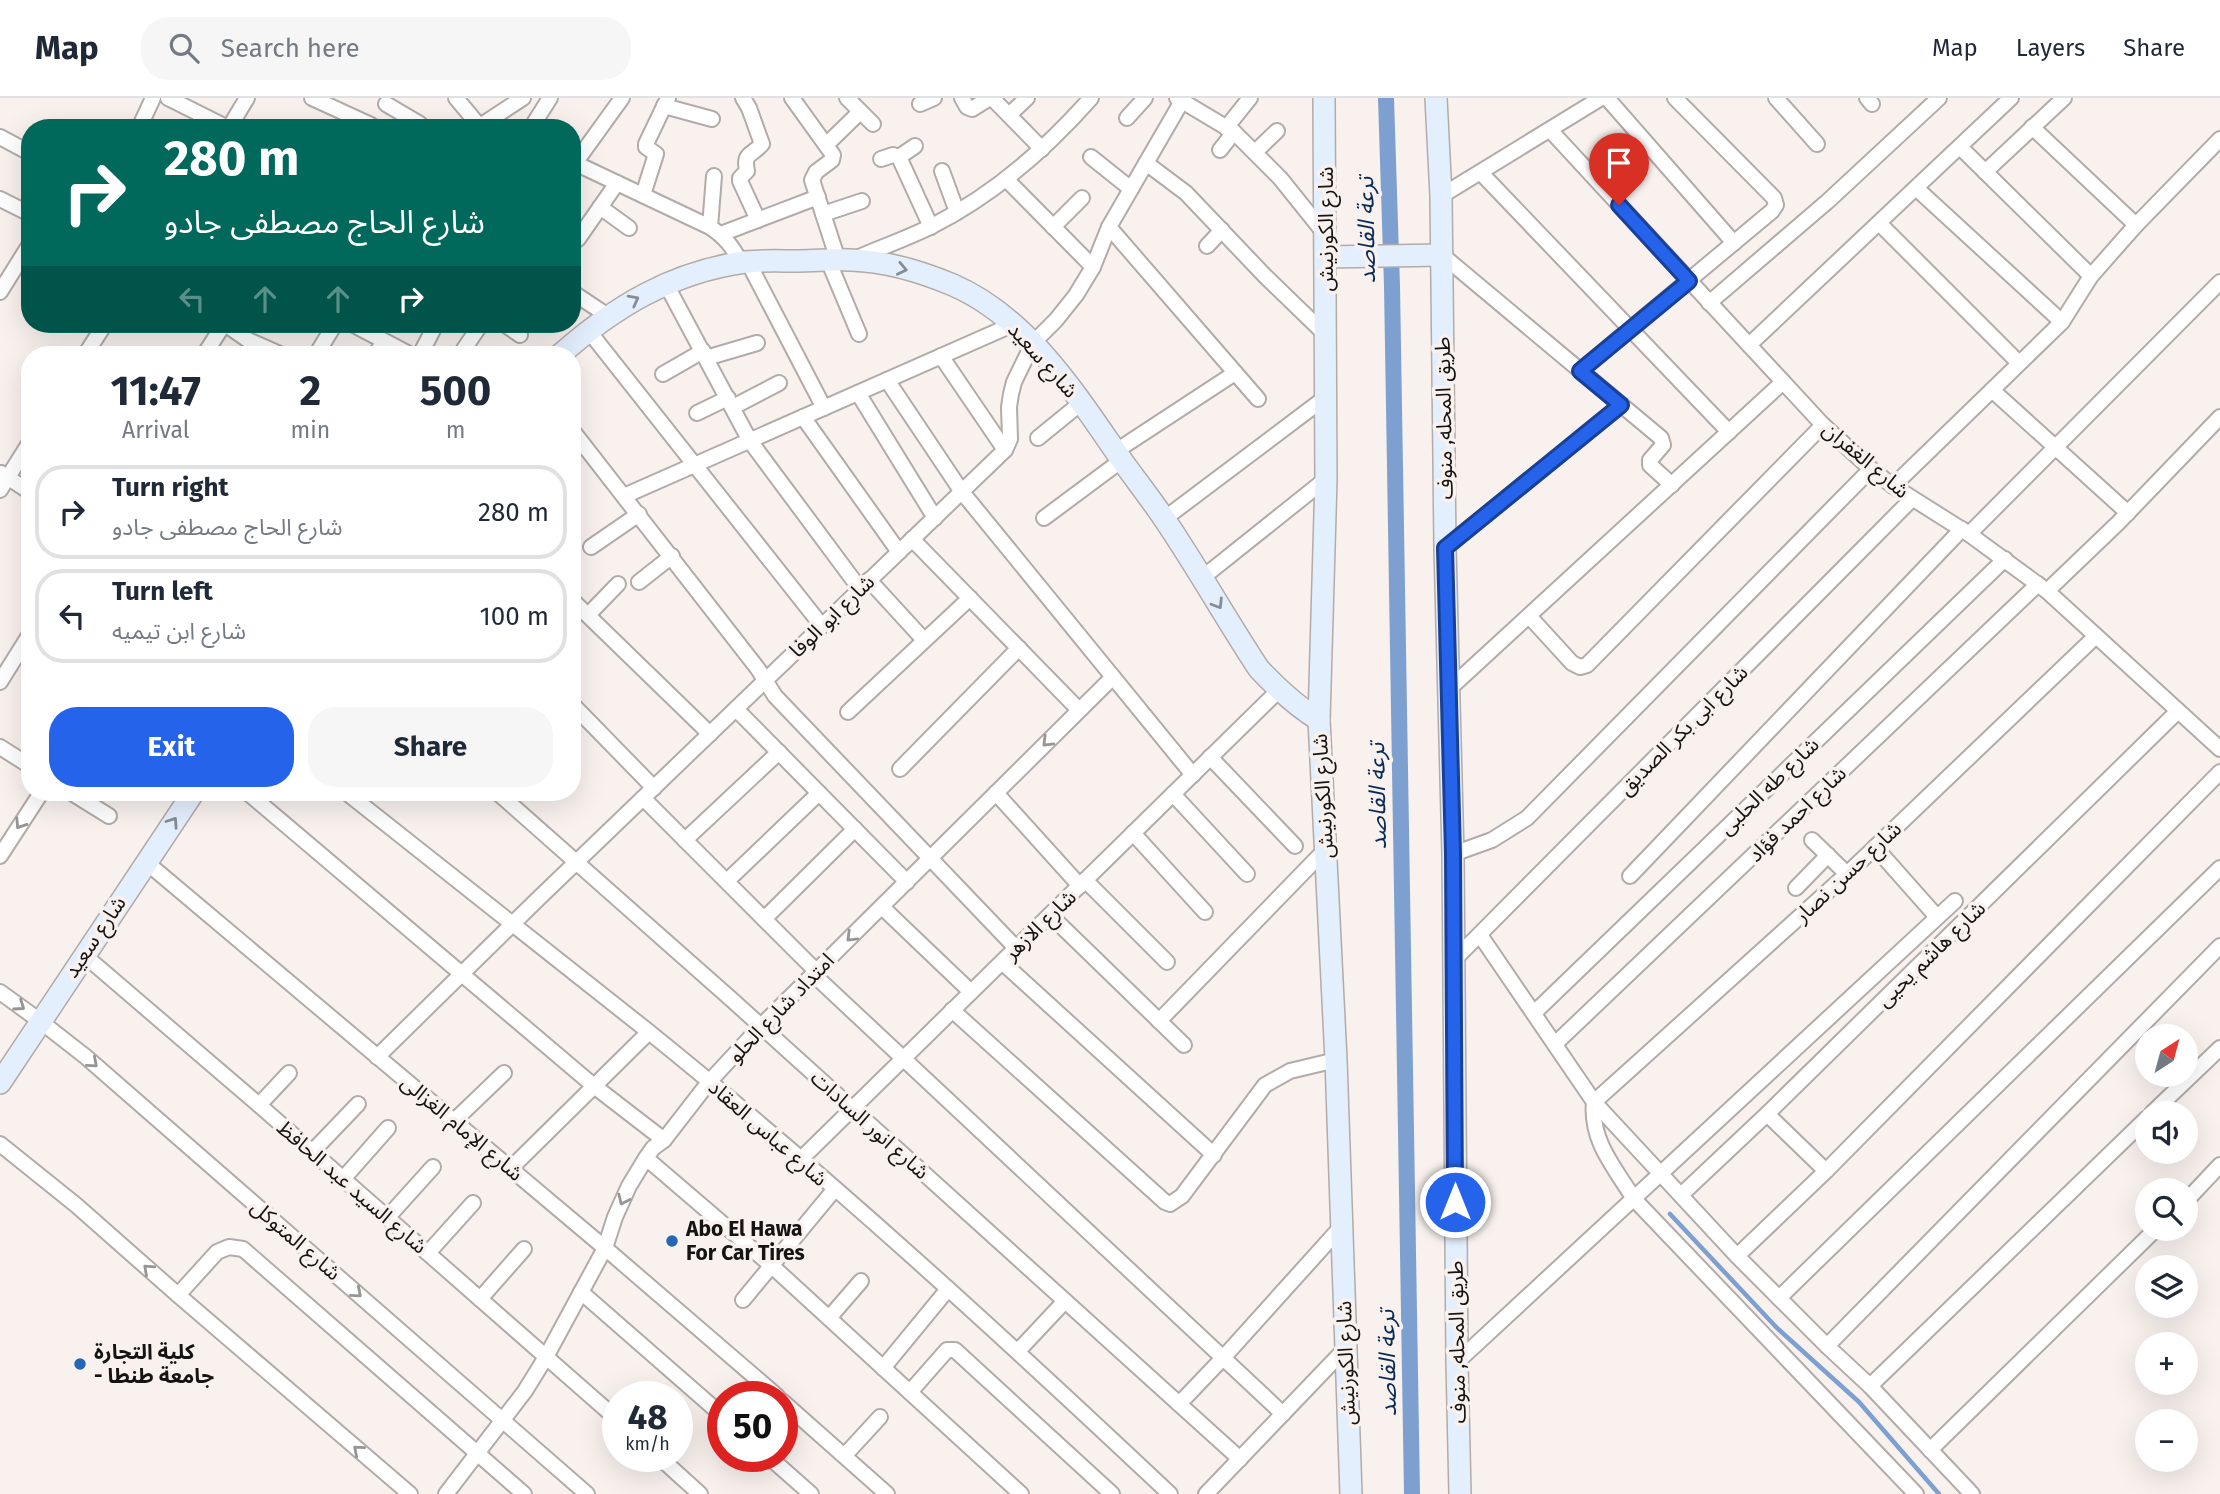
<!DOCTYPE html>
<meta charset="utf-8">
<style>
body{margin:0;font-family:"Fira Sans","Noto Sans Arabic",sans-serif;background:#f6f6f7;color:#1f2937;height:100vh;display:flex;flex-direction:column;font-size:26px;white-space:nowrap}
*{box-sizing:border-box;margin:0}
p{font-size:23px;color:#747a83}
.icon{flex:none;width:38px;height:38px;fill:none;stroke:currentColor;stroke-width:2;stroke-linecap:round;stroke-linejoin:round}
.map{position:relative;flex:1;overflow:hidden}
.sheet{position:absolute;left:21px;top:248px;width:560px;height:455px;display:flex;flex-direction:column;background:#fff;border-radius:28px;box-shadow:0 7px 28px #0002}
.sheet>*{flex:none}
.hud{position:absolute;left:21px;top:21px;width:560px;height:214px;border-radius:28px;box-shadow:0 7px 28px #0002;background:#00695c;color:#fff;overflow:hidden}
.needle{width:46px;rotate:36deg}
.tools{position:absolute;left:2135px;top:926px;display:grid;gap:14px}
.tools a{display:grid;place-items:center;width:63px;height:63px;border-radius:50%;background:#fff;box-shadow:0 7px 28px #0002;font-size:35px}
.speed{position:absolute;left:602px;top:1283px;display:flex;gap:14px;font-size:35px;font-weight:700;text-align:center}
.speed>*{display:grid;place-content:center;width:91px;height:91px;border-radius:50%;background:#fff;box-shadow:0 7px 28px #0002;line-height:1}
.speed small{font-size:18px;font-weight:400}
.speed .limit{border:10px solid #d22;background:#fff;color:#111}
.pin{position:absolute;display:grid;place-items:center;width:60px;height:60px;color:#fff;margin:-72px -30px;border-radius:50% 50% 50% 0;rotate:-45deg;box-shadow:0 0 7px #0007}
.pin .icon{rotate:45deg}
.me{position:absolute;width:77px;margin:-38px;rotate:0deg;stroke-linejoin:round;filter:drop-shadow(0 0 5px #0008)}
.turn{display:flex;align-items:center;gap:24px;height:147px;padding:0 28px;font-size:32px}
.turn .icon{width:91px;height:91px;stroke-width:2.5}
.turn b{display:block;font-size:49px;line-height:60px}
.lanes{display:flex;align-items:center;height:66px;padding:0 28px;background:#0003;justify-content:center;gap:35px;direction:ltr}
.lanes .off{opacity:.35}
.eta{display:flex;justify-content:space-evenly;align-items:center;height:119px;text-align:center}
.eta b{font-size:42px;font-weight:700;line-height:49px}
.action{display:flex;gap:14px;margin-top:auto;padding:14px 28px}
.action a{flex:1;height:80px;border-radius:28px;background:#2563eb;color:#fff;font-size:28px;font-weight:700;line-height:80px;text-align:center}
.action a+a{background:#f6f6f7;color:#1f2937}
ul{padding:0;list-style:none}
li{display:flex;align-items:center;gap:21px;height:94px;margin:0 14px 10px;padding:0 14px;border:4px solid #e0e1e3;border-radius:28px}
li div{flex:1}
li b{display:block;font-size:26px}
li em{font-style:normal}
header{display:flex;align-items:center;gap:42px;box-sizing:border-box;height:98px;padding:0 35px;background:#fff;border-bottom:2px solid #e0e1e3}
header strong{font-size:33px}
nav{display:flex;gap:38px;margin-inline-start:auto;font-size:24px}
.search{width:490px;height:63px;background:#f6f6f7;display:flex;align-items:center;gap:18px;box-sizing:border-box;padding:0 24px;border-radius:28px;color:#747a83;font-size:26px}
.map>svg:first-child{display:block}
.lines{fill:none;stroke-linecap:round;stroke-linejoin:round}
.stream{stroke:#7da0d0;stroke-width:4.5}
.canal{stroke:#7da0d0;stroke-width:16}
.street-casing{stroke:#b2aba8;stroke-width:18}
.secondary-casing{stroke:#b2aba8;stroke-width:24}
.street{stroke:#fff;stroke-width:14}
.secondary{stroke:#e4effe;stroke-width:21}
.oneway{stroke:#878c94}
.oneway2{stroke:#969595}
.route-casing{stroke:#184099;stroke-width:18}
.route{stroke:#2563eb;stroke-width:12}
.poi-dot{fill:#2565b6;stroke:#f8f1ee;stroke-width:2.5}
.labels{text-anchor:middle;stroke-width:7;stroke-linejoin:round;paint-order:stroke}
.street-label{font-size:21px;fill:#161313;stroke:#f8f1ee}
.poi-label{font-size:21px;font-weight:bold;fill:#161313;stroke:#f8f1ee;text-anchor:start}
.water-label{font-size:23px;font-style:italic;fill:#072a56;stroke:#f8f1ee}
</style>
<header>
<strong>Map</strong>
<div class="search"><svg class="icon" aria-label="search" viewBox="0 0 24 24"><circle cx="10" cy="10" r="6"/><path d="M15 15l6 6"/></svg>Search here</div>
<nav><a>Map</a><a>Layers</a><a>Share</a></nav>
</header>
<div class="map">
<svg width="2220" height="1396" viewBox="0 0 2220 1396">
<rect width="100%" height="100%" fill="#f8f1ee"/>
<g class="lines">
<polyline class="stream" points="1670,1116 1777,1230 1859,1304 1939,1396"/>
<polyline class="canal" points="1386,0 1392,188 1412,1396"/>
<defs>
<g id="street">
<polyline points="168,0 228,30"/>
<polyline points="312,0 371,27"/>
<polyline points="456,0 481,30"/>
<path d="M622,0l-44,61 1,6 131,62c15,10 23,20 31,36"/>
<path d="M743,0l6,10 13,36c-10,12 -19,8 -15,27l-7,7v3l18,39"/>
<polyline points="792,0 833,57 832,62 816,74 812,82 838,162"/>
<polyline points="847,0 873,26"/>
<polyline points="962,0 967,9 972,11 988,1 994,2 1042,51"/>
<polyline points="1177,0 1234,34 1280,80 1325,136"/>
<polyline points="1607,0 1734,145"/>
<polyline points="1776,0 1817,46"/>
<polyline points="1867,0 1872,6"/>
<polyline points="386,6 420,26"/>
<polyline points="920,6 934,0"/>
<polyline points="664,8 712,21"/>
<polyline points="1009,17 1027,0"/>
<polyline points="1127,20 1145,0"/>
<polyline points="140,28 153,0"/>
<polyline points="480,28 523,0"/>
<polyline points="2032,29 2136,127"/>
<polyline points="229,30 247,0"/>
<polyline points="531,30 550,0"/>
<polyline points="1226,30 1250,0"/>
<polyline points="1550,32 1823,327 1871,371 1893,388 1969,436 2047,493 2220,651"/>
<polyline points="0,39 30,55"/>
<polyline points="826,47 860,14"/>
<polyline points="1960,49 2091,178"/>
<polyline points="1220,52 1234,34"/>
<polyline points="1255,54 1277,33"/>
<polyline points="899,59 915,48"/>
<polyline points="1091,59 1131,91"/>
<polyline points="881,61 893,57 899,59 931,129"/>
<polyline points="1146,65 1186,95 1265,178 1326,237"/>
<polyline points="942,73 957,114"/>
<polyline points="1985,74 2064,0"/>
<polyline points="1481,75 1729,334"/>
<polyline points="1006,81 1093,169"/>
<polyline points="1916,90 2062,224"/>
<polyline points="643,97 656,56 646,49 646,46 668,0"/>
<polyline points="1441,98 1601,0"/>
<polyline points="0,101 30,116"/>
<polyline points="600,109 629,130"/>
<polyline points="823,116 862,103"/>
<polyline points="1879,125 2019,265"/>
<polyline points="710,129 714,78"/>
<polyline points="1053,129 1082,100"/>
<polyline points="1109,129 1258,301"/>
<polyline points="721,136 818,99"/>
<polyline points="572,145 578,141 617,85"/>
<polyline points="1207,148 1222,132"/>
<polyline points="1442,157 1661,340 1663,347 1650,362 1650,367 1672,387"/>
<path d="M857,160c25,-11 51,-20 75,-32 61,-31 114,-77 159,-128"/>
<polyline points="828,162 859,236"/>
<polyline points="748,164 824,310"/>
<polyline points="666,186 750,343 860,491"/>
<polyline points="0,194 30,146"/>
<polyline points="572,194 608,218"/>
<polyline points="1709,205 1828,103 1939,0"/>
<polyline points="225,226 248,242 282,257"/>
<polyline points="352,226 411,257"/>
<polyline points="504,226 520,237"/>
<polyline points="588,232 822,528"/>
<polyline points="1749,247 2011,0"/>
<polyline points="85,257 105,226"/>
<polyline points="204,257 224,226"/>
<polyline points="316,257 335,226"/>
<polyline points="375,257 384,243"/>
<polyline points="420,257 436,226"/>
<polyline points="460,257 481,226"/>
<polyline points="941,258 1005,352"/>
<polyline points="706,260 757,245"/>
<polyline points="1580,273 1772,113 1776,107 1774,100 1675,0"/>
<polyline points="663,276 703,253"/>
<polyline points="887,282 962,394 1193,677"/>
<polyline points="1992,292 2128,415"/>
<polyline points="858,295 935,420"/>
<polyline points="733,309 779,285"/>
<polyline points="697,315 728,300"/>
<polyline points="803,319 899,454"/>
<polyline points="572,332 758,571 775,598 1016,850"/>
<polyline points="1038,340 1081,305"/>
<polyline points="1116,353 1235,275"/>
<polyline points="1,375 30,394"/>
<polyline points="1893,388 2062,224 2091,178 2136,127 2220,41"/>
<polyline points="0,392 30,344"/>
<polyline points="624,398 1014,226"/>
<polyline points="1044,420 1122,362"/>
<polyline points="1164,421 1326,299"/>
<polyline points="1969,436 2220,184"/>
<polyline points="912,441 1079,612"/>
<polyline points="591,449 639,416"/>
<polyline points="1445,450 1621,307"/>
<polyline points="1202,480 1326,381"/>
<polyline points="869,482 924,542"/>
<polyline points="639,484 672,458"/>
<polyline points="2047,493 2118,425 2220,319"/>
<polyline points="572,502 710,636"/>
<polyline points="588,517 618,486"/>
<polyline points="1529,518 1572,565 1580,569 1587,567 1823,327"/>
<polyline points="0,584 30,536"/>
<polyline points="1449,591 1783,284"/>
<polyline points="572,606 654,690"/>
<polyline points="736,611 907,784"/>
<polyline points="848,614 970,500"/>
<polyline points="0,649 30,668"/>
<polyline points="1210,659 1295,748"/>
<polyline points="900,671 1019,550"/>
<polyline points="72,695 109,718"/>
<polyline points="248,695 594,988 664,1042"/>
<path d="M347,695c101,80 202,159 302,239 181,146 352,303 521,462"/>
<polyline points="498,695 731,901 1240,1361"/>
<polyline points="996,695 1080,788"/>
<polyline points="1173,696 1247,776"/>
<polyline points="643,700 816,873"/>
<polyline points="1133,735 1205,814"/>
<polyline points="685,742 779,654"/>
<polyline points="1812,742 1847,776"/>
<polyline points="1875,749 1937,819"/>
<polyline points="1453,756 1492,742 1527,720 1871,371"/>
<polyline points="0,758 41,695"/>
<polyline points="146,764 605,1150 777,1298"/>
<polyline points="1630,778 1962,431"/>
<polyline points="1085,782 1167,864"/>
<polyline points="727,783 819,695"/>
<polyline points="1796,790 1828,757"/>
<polyline points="882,809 971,894"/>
<polyline points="1050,817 1184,947"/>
<polyline points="764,821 855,731"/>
<polyline points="1480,837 1594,1004 1737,1158 1827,1248 1870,1288 1972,1396"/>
<polyline points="84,857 259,1007 618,1322"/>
<polyline points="1454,862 1912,401"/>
<polyline points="1002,864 1214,1057"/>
<polyline points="813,876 1283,1316"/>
<polyline points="0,894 40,923 86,959 587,1396"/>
<polyline points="952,912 1165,1104 1170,1106 1182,1098 1265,987 1290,973 1336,962"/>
<polyline points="1534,915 2005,461"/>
<polyline points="1159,923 1325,752"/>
<polyline points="1555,946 2038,486"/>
<polyline points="377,959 539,800 1005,352 1010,341 1009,309 1011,296 1014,284 1033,245 1056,222 1076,197 1093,169 1109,129 1182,3"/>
<polyline points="1594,1004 1847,776 2096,538"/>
<path d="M1594,1004c-4,39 21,66 40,97l282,295"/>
<polyline points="259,1007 289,975"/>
<polyline points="2152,1015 2220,950"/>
<polyline points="1767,1016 1826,1073"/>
<polyline points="454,1023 504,975"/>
<polyline points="0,1046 76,1107 178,1197 410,1396"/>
<polyline points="312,1054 358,1006"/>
<polyline points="646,1060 772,1168 1021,1396"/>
<polyline points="801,1061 1279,592"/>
<polyline points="510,1071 649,934"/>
<polyline points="343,1081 388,1030"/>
<polyline points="1681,1097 1767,1016 2178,613"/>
<polyline points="2186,1103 2220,1067"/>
<polyline points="387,1120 433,1069"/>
<polyline points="428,1155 473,1105"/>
<polyline points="1737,1158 1826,1073 2220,674"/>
<polyline points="581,1194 723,1318"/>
<polyline points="178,1197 217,1154 229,1149 243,1151 524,1396"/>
<polyline points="1779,1200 2220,770"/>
<polyline points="480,1201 524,1151"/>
<polyline points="743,1202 834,1092"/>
<polyline points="829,1220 861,1183"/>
<polyline points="1827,1248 2220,848"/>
<polyline points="1018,1253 1065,1203"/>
<polyline points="1457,1264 1955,803"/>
<polyline points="883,1270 948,1191"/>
<polyline points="1870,1288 2147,1020"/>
<polyline points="910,1294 947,1252 955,1252 1112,1396"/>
<polyline points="782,1303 887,1396"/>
<polyline points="1179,1306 1223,1260 1341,1129"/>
<polyline points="1930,1352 2157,1130"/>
<polyline points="845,1357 880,1319"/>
<polyline points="658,1358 700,1396"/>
<polyline points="768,1358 811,1396"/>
<polyline points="446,1396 525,1293 546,1259 605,1150 615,1119 629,1088 646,1060 653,1050 664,1042 709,984 761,928 1113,579"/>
<polyline points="1206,1396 1345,1251"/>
</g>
<g id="secondary">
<polyline points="1324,0 1326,381 1319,622 1336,962 1351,1396"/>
<polyline points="1436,0 1441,98 1445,450 1453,756 1457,1264 1460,1396"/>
<polyline points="1326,159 1442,157"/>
<path d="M560,257c54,-48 112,-83 185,-93 18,-2 36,-1 53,-1 18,0 36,-2 53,-1 34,1 71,12 102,25 76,33 124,111 170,177 13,18 27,36 40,55 34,50 63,102 96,152 18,19 37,37 60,51"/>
<polyline points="0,985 193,695"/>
</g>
</defs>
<use href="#street" class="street-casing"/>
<use href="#secondary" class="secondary-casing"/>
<use href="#street" class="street"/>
<use href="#secondary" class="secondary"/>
</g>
<defs><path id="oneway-chevron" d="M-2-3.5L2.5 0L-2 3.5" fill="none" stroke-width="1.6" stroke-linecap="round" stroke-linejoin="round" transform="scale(1.75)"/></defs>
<g class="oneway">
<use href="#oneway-chevron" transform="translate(902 171) rotate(12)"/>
<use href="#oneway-chevron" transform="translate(634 202) rotate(-28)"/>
<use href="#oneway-chevron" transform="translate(1218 506) rotate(58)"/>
<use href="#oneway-chevron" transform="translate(173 724) rotate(-56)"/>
</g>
<g class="oneway2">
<use href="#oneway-chevron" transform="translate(1047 644) rotate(135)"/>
<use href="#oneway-chevron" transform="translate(20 726) rotate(123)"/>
<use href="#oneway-chevron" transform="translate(851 839) rotate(136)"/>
<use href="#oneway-chevron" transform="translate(20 908) rotate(35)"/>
<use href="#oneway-chevron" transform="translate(93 965) rotate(41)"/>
<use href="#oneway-chevron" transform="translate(623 1102) rotate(115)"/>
<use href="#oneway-chevron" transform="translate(148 1171) rotate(-138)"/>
<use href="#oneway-chevron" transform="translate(357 1195) rotate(41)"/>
<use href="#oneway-chevron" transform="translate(358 1352) rotate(-139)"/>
</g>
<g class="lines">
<defs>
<polyline id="route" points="1455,1104 1453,756 1445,450 1621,307 1580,273 1689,183 1619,107"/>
</defs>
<use href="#route" class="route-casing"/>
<use href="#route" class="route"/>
</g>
<g class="poi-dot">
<circle cx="672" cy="1143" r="7"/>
<circle cx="80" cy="1266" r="7"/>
</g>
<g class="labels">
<g class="street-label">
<text transform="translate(1326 131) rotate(-90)" y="7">شارع الكورنيش</text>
<text transform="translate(1043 262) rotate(48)" y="7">شارع سعيد</text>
<text transform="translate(1444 320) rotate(-91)" y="7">طريق المحله, منوف</text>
<text transform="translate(1866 362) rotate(40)" y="7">شارع الغفران</text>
<text transform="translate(832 518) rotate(-44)" y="7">شارع ابو الوفا</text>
<text transform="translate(1683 632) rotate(-45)" y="7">شارع ابى بكر الصديق</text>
<text transform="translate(1769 688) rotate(-44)" y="7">شارع طه الحلبى</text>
<text transform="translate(1323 698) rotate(-93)" y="7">شارع الكورنيش</text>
<text transform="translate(1797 716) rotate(-44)" y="7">شارع احمد فؤاد</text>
<text transform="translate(1848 774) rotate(-43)" y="7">شارع حسن نصار</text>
<text transform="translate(1040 827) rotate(-44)" y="7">شارع الازهر</text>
<text transform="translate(95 839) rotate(-56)" y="7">شارع سعيد</text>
<text transform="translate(1931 856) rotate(-44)" y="7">شارع هاشم يحيى</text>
<text transform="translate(781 910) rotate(-46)" y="7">امتداد شارع الحلو</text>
<text transform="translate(870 1027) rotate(42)" y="7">شارع انور السادات</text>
<text transform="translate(462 1030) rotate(40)" y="7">شارع الإمام الغزالى</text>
<text transform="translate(768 1035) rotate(41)" y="7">شارع عباس العقاد</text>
<text transform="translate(352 1089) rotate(41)" y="7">شارع السيد عبد الحافظ</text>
<text transform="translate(296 1142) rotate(41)" y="7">شارع المتوكل</text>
<text transform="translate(1457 1244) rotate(-91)" y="7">طريق المحله, منوف</text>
<text transform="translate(1346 1265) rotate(-92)" y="7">شارع الكورنيش</text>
</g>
<g class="poi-label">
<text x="686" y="1138">Abo El Hawa<tspan x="686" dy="24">For Car Tires</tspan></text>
<text x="94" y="1261">كلية التجارة<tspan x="94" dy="24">- جامعة طنطا</tspan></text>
</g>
<g class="water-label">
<text transform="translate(1366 132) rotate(-91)" y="8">ترعة القاصد</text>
<text transform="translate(1377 698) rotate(-91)" y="8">ترعة القاصد</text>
<text transform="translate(1387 1265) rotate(-91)" y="8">ترعة القاصد</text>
</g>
</g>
</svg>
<div class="tools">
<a><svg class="needle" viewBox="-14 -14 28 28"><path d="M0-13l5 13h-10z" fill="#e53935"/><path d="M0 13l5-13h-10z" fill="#747a83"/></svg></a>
<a><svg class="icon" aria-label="sound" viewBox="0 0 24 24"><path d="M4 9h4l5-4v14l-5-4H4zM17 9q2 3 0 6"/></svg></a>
<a><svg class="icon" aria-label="search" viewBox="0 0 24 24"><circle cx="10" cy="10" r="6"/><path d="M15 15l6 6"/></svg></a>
<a><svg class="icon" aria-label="layers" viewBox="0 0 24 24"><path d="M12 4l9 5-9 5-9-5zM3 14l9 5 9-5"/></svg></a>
<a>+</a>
<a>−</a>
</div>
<div class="speed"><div>48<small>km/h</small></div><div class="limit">50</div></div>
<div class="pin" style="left:1619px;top:107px;background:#d93025"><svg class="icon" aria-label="arrive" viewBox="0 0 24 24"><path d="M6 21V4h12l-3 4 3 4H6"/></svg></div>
<svg class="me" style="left:1455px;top:1104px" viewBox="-20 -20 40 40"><circle r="17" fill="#2563eb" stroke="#fff" stroke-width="3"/><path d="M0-11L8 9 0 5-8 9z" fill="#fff"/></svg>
<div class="hud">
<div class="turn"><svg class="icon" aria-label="right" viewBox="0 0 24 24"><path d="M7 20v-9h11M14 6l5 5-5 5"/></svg><div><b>280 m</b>شارع الحاج مصطفى جادو</div></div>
<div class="lanes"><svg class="icon off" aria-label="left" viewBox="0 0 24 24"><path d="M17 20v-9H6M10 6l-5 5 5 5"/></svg><svg class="icon off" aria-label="ahead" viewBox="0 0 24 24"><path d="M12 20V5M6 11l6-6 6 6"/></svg><svg class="icon off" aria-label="ahead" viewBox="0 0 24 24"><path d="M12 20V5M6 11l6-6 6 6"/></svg><svg class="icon" aria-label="right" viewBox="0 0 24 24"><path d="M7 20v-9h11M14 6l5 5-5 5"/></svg></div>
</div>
<section class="sheet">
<div class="eta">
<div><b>11:47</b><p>Arrival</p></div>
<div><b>2</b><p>min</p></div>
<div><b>500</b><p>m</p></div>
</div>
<ul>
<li><svg class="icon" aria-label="right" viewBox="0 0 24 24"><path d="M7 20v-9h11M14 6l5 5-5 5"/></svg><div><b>Turn right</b><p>شارع الحاج مصطفى جادو</p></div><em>280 m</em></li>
<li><svg class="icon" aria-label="left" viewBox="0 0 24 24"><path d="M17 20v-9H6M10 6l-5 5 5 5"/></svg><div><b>Turn left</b><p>شارع ابن تيميه</p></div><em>100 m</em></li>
</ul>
<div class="action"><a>Exit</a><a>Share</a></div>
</section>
</div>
